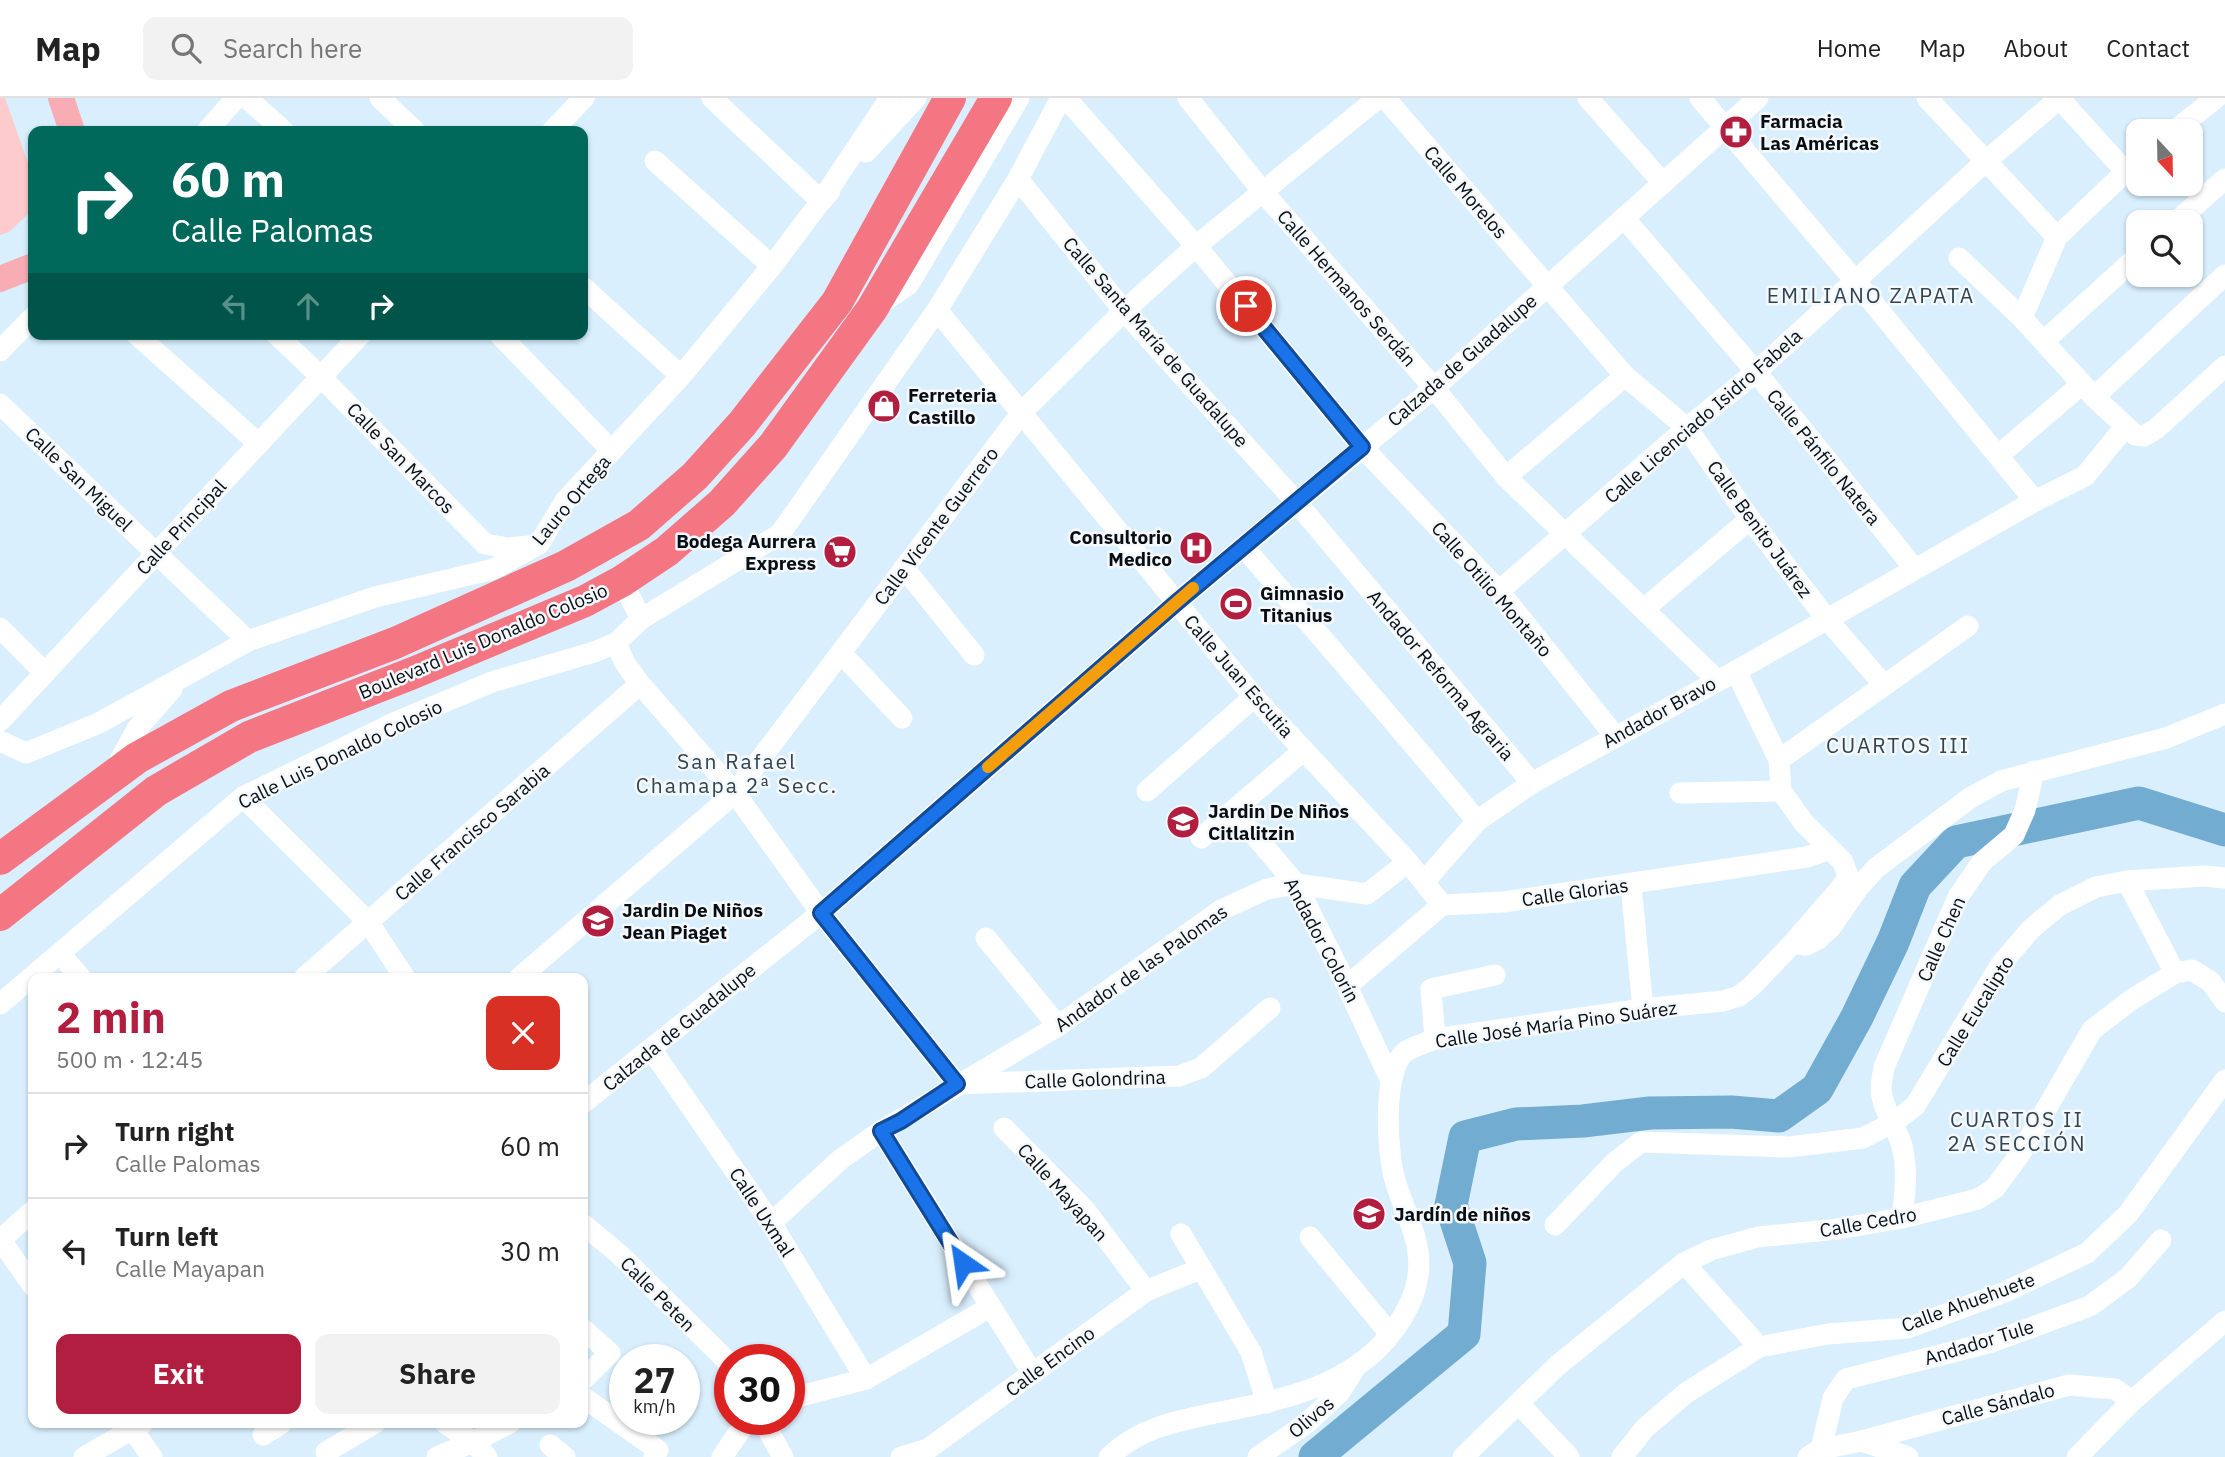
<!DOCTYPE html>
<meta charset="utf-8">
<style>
body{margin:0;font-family:"IBM Plex Sans",sans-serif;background:#f2f2f2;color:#222;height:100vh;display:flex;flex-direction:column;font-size:26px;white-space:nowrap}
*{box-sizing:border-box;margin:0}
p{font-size:23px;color:#767676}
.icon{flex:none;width:38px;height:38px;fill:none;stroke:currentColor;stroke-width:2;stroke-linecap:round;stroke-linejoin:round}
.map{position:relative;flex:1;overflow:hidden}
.panel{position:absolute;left:28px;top:875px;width:560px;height:455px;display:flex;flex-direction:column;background:#fff;border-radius:14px;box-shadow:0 2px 5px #0004}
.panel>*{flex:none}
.banner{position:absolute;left:28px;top:28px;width:560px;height:214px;border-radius:14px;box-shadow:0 2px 5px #0004;background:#00695c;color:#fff;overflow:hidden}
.needle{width:46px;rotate:158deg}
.tools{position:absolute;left:2126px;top:21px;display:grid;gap:14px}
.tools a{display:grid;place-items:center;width:77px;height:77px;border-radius:14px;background:#fff;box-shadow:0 2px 5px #0004;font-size:35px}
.speed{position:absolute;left:609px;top:1246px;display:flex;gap:14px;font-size:35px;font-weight:700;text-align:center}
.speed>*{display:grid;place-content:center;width:91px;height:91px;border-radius:50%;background:#fff;box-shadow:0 2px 5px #0004;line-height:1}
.speed small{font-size:18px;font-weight:400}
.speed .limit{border:10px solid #d22;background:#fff;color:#111}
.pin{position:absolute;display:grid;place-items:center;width:60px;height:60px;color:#fff;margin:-30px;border:4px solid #fff;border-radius:50%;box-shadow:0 2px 7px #0007}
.me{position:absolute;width:77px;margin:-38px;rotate:328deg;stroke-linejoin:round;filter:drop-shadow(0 0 5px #0008)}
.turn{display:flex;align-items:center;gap:24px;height:147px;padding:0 28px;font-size:32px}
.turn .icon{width:91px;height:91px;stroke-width:2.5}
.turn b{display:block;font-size:49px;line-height:60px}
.lanes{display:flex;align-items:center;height:66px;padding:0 28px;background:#0003;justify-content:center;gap:35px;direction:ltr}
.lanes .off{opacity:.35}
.round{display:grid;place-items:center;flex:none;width:74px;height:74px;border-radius:14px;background:#f2f2f2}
.headline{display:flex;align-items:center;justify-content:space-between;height:119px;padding:0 28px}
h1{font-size:42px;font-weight:800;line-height:52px;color:#b11e3f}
.action{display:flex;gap:14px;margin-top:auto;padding:14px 28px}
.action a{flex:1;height:80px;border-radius:14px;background:#b11e3f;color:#fff;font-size:28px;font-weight:800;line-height:80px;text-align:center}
.action a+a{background:#f2f2f2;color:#222}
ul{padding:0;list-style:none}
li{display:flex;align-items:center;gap:21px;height:105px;padding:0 28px;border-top:2px solid #e0e0e0}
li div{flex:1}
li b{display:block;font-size:26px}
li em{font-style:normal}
header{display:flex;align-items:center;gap:42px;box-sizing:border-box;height:98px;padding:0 35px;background:#fff;border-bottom:2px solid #e0e0e0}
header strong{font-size:33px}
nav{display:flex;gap:38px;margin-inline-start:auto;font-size:24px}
.search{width:490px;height:63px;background:#f2f2f2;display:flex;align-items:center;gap:18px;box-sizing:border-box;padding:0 24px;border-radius:14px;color:#767676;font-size:26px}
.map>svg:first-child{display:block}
.garden{fill:#fecbcd}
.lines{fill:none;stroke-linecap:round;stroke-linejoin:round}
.river{stroke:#73acd1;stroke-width:33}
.minor{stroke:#fff;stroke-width:21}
.major{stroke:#f8adb5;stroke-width:26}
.highway{stroke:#f47683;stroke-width:32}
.route-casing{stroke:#114b97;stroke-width:18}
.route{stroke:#1a73e8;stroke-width:12}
.slow{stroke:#f59e0b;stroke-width:12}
.labels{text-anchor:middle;stroke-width:5;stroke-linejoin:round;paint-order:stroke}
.poi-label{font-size:19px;font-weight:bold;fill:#080f14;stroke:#f5f9fc;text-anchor:start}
.street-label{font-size:19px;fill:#080f14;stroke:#f5f9fc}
.neighbourhood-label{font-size:21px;letter-spacing:2px;fill:#324450;stroke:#f5f9fc}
</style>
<header>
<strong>Map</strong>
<div class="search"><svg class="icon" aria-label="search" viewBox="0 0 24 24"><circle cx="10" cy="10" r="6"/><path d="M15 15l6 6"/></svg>Search here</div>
<nav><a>Home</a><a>Map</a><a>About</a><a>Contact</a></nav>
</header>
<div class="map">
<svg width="2225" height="1359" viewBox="0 0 2225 1359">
<rect width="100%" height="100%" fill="#d9effe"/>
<polygon class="garden" points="0,0 5,0 33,79 33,111 9,134 0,137"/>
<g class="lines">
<polyline class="river" points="1315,1359 1464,1236 1470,1165 1451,1107 1465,1039 1516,1026 1583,1023 1650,1015 1731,1014 1779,1018 1817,991 1857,919 1893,844 1915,788 1956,744 2139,705 2225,732"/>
<g class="minor">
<polyline points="380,0 415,33"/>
<polyline points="712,0 821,103 830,93"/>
<polyline points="1066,0 1196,148 1362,349 1499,493 1615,638"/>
<polyline points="1188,0 1263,94 1434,290 1506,379 1718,583"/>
<polyline points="1385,0 1625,278 1687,330 1750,421 1826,520 1884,587"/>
<polyline points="1588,0 1663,85"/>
<polyline points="1700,0 1856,184 2035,403"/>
<polyline points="1927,0 2057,139"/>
<polyline points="2059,0 2125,73"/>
<polyline points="250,3 284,33"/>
<polyline points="207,33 236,0"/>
<polyline points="552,33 584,0"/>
<polyline points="2174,33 2216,0"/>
<polyline points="866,54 916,0"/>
<polyline points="655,63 772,168"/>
<polyline points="1018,81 1124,213 1297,405 1532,685"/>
<polyline points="1624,120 1756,274 1914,470"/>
<polyline points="2176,124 2225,81"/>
<polyline points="1959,160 2022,220 2094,299 2135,337 2144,338 2156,331 2225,268"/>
<polyline points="583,189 681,278"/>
<polyline points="880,206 909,186 1019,0"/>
<polyline points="937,212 1254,599 1408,764 1442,807"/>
<polyline points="2022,220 2057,139 2138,62"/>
<polyline points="136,236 259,346"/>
<polyline points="276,236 321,279 485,446 508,450 529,448"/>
<polyline points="499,236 612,353"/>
<polyline points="2044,243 2138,158"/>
<polyline points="0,253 33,219"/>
<polyline points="2094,299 2225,177"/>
<polyline points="0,306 248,543"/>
<polyline points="1999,357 2082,286"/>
<polyline points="1506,379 1625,278"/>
<path d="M1243,448c78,92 158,182 234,275"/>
<polyline points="904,470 974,557"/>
<polyline points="622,483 641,521 616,545 625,565 640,586 735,695 821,815 957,986"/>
<polyline points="1499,493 1687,330 1756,274 1986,63 2060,0"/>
<polyline points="1644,511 1750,421"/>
<polyline points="641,521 780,436 937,212 1018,81 1061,0"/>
<polyline points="0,530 45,575"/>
<polyline points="841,555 902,620"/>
<polyline points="0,623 361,236"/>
<polyline points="0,643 26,655 99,625 248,543 375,499 494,471 539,446 565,403 681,278 772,168 821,103 890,0"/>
<polyline points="1779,662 1968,528"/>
<polyline points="114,673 137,631 172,591"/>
<polyline points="1147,693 1254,599"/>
<polyline points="1680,695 1781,693"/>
<polyline points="243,699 369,825 405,880"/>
<polyline points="1234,713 1296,786 1347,888 1391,983"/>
<polyline points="1201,740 1304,652"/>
<polyline points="2127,783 2175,875"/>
<polyline points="1424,784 1477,723 1532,685 1736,573 2035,403 2085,378 2125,329"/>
<polyline points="1631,787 1643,911"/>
<polyline points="986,840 1058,928"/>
<polyline points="1793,845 1806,847 1818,841 1831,829 1858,790 1876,770 1970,700 2001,683 2166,640 2225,616"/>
<polyline points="60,856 81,880"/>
<polyline points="304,880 640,586"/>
<polyline points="519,880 735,695 1022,314 1124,213 1196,148 1378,0"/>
<polyline points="1347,888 1442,807 1504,804 1807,759 1830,751"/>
<polyline points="0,906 243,699 396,624 492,584 594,554 616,545"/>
<polyline points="1435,941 1431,891 1495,877"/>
<polyline points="651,951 771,1125 866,1281"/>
<polyline points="959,986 1179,978 1201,970 1270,910"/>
<polyline points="583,1005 821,815 1176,505 1434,290 1758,0"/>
<polyline points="1004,1030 1086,1113 1146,1193"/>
<polyline points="881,1033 1033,1276"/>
<path d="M1902,1120c3,-24 6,-48 0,-72 -5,-19 -20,-37 -21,-57 0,-6 2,-15 3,-22l74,-170 24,-35 32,-27 11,-25 9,-39"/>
<polyline points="771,1125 841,1061 881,1033 1058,928 1221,812 1267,791 1296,786 1367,796 1408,764"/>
<polyline points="583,1126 619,1156 725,1261 730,1269"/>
<polyline points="1555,1127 1614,1065 1641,1044 1789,1049 1863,1040 1894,1024 1915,1008 2001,866 2031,831 2060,807 2096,789 2127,783 2204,778 2225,780"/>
<polyline points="1181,1136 1251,1254 1267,1305"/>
<polyline points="1310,1139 1390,1236"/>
<polyline points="0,1141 33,1188"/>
<polyline points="0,1142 33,1113"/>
<polyline points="1684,1165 1759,1249"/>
<polyline points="583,1231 610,1255 583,1282"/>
<polyline points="583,1299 658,1352 654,1359"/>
<polyline points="789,1301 866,1281 990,1209"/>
<polyline points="1519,1306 1569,1359"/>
<polyline points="762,1321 783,1359"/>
<polyline points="128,1325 152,1359"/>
<polyline points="445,1325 473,1344 487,1359"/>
<polyline points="263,1337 282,1325"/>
<polyline points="1862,1343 1908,1359"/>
<polyline points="550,1347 565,1359"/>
<polyline points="1821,1351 1833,1300 1846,1281 1992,1244 2090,1208 2128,1180 2161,1142"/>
<polyline points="326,1354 375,1325"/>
<polyline points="84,1359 143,1325"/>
<polyline points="437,1359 473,1344 510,1325"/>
<polyline points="722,1359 748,1321"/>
<polyline points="901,1359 928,1351 1146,1193 1200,1171"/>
<path d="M1109,1359c30,-29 67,-36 106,-44 78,-15 158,-31 195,-110 8,-18 11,-38 7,-57 -4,-22 -16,-44 -22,-66 -8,-26 -13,-110 10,-128 9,-6 20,-9 30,-13l208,-30 80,-8 16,-5 13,-10 41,-43 51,-59 4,-8 -5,-14 -39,-39 -23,-32 -2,-31 -43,-89"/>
<polyline points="1258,1359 1307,1325 1340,1294 1355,1270"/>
<polyline points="1463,1359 1558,1267 1684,1165 1711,1152 1758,1139 1838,1131 1902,1120 1978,1101 1995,1090 2020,1056 2092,932 2131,902 2175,875 2192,872 2211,884 2225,904"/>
<polyline points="1622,1359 1645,1330 1686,1295 1759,1249 1828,1236 1908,1230 2005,1194 2087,1155 2128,1116 2225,982"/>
<polyline points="1808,1359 1821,1351 1862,1343 2069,1287 2115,1291 2132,1303"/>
<polyline points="2077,1359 2132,1303 2225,1223"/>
</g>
<g class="major">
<polyline points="61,0 72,33"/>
<polyline points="0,181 33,168"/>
</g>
<g class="highway">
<polyline points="0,761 137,660 231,608 395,545 566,468 639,427 695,378 742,326 837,204 950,0"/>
<polyline points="0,817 156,693 249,639 413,575 585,503 622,483 667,453 722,405 773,348 872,211 996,0"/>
</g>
</g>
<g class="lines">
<defs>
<polyline id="route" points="963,1165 881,1033 901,1023 957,986 821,815 1176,505 1362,349 1246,208"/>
</defs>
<use href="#route" class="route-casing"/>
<use href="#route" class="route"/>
<polyline class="slow" points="988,669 1193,490"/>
</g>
<defs>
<symbol id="pharmacy-disc" viewBox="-11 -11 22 22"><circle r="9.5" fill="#b11e3f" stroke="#f5f9fc"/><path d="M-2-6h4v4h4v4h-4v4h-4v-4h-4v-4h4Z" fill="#fff"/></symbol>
<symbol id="shop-disc" viewBox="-11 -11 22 22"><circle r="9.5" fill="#b11e3f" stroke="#f5f9fc"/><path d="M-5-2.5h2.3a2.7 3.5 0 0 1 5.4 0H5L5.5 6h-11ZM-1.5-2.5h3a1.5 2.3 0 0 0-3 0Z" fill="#fff"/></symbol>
<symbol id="hospital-disc" viewBox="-11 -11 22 22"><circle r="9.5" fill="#b11e3f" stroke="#f5f9fc"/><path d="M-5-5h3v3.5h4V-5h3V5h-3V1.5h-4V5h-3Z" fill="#fff"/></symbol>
<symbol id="supermarket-disc" viewBox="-11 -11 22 22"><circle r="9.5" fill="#b11e3f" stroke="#f5f9fc"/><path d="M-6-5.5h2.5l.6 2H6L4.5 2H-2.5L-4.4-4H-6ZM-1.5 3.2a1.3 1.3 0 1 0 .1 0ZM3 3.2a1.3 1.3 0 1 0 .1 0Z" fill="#fff"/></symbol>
<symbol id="stadium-disc" viewBox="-11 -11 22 22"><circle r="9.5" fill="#b11e3f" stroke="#f5f9fc"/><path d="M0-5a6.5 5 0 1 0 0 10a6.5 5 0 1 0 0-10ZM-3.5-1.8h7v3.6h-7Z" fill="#fff"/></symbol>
<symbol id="school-disc" viewBox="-11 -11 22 22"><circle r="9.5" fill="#b11e3f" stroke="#f5f9fc"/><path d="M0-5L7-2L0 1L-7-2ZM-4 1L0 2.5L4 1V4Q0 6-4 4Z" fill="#fff"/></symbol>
</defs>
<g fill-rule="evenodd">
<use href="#pharmacy-disc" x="1717" y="15" width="38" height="38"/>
<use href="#shop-disc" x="865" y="289" width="38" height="38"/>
<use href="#hospital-disc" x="1177" y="431" width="38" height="38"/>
<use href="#supermarket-disc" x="821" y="435" width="38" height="38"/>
<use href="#stadium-disc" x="1217" y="487" width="38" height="38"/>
<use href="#school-disc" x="1164" y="705" width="38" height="38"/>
<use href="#school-disc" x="579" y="804" width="38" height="38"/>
<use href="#school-disc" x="1350" y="1097" width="38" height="38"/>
</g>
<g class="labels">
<g class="poi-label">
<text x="1760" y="30">Farmacia<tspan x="1760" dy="22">Las Américas</tspan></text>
<text x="908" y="304">Ferreteria<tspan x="908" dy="22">Castillo</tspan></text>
<text x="1172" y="446" text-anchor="end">Consultorio<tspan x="1172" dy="22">Medico</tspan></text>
<text x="816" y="450" text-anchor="end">Bodega Aurrera<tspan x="816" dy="22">Express</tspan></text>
<text x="1260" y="502">Gimnasio<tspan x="1260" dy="22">Titanius</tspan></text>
<text x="1208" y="720">Jardin De Niños<tspan x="1208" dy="22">Citlalitzin</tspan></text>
<text x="622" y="819">Jardin De Niños<tspan x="622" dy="22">Jean Piaget</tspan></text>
<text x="1394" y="1123">Jardín de niños</text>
</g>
<g class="street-label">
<text transform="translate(1466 94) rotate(49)" y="7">Calle Morelos</text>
<text transform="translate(1347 190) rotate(49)" y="7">Calle Hermanos Serdán</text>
<text transform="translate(1156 244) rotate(49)" y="7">Calle Santa María de Guadalupe</text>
<text transform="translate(1462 262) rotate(-41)" y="7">Calzada de Guadalupe</text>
<text transform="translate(1703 318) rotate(-41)" y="7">Calle Licenciado Isidro Fabela</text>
<text transform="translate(1824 359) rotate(51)" y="7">Calle Pánfilo Natera</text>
<text transform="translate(401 360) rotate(46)" y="7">Calle San Marcos</text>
<text transform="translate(79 381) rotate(44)" y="7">Calle San Miguel</text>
<text transform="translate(571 402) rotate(-50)" y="7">Lauro Ortega</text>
<text transform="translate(936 428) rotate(-53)" y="7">Calle Vicente Guerrero</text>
<text transform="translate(181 429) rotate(-47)" y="7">Calle Principal</text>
<text transform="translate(1760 431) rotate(54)" y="7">Calle Benito Juárez</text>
<text transform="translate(1492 491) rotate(49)" y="7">Calle Otilio Montaño</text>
<text transform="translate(483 543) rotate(-23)" y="7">Boulevard Luis Donaldo Colosio</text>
<text transform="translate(1441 577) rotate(50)" y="7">Andador Reforma Agraria</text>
<text transform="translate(1239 578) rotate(49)" y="7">Calle Juan Escutia</text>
<text transform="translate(1659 614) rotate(-29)" y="7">Andador Bravo</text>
<text transform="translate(340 656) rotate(-26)" y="7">Calle Luis Donaldo Colosio</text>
<text transform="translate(472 734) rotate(-41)" y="7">Calle Francisco Sarabia</text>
<text transform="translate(1575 794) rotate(-8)" y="7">Calle Glorias</text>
<text transform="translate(1941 841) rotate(-66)" y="7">Calle Chen</text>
<text transform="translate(1322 842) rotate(62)" y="7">Andador Colorín</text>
<text transform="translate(1141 870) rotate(-35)" y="7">Andador de las Palomas</text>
<text transform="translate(1975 913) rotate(-58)" y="7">Calle Eucalipto</text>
<text transform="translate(1556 926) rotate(-8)" y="7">Calle José María Pino Suárez</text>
<text transform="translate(679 929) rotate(-39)" y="7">Calzada de Guadalupe</text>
<text transform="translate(1095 981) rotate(-2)" y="7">Calle Golondrina</text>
<text transform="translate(1063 1094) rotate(48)" y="7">Calle Mayapan</text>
<text transform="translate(762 1114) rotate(57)" y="7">Calle Uxmal</text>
<text transform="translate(1868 1124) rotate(-10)" y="7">Calle Cedro</text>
<text transform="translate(658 1196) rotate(45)" y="7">Calle Peten</text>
<text transform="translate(1968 1204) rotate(-20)" y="7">Calle Ahuehuete</text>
<text transform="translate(1979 1244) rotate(-17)" y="7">Andador Tule</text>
<text transform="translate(1050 1263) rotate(-36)" y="7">Calle Encino</text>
<text transform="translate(1998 1306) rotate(-15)" y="7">Calle Sándalo</text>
<text transform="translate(1311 1319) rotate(-40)" y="7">Olivos</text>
</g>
<g class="neighbourhood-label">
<text x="1871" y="205">EMILIANO ZAPATA</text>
<text x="1898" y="655">CUARTOS III</text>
<text x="737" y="671">San Rafael<tspan x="737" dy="24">Chamapa 2ª Secc.</tspan></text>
<text x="2017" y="1029">CUARTOS II<tspan x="2017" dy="24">2A SECCIÓN</tspan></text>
</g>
</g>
</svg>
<div class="tools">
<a><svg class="needle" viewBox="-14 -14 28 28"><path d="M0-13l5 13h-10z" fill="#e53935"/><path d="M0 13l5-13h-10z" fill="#767676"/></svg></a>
<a><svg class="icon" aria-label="search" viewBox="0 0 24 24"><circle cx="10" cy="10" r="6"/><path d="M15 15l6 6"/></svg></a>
</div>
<div class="speed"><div>27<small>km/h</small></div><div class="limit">30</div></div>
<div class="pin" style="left:1246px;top:208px;background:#d93025"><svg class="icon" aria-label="arrive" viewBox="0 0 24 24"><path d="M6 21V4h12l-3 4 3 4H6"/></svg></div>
<svg class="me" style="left:963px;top:1165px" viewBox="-20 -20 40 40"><path d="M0-17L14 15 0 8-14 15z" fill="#1a73e8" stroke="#fff" stroke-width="4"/></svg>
<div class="banner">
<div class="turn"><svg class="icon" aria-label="right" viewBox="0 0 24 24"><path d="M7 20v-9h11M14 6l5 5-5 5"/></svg><div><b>60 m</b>Calle Palomas</div></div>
<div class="lanes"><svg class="icon off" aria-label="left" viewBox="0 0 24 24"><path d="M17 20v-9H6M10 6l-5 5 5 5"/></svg><svg class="icon off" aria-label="ahead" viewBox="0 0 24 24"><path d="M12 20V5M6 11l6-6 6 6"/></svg><svg class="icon" aria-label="right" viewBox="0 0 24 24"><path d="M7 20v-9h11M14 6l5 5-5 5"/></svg></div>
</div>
<section class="panel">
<div class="headline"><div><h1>2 min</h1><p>500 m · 12:45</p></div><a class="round" style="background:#d93025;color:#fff"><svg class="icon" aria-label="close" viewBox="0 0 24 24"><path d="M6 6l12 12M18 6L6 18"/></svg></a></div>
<ul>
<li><svg class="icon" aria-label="right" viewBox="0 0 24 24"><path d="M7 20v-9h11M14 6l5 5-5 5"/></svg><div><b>Turn right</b><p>Calle Palomas</p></div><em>60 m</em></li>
<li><svg class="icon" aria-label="left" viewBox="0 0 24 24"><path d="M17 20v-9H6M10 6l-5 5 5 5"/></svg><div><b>Turn left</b><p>Calle Mayapan</p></div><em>30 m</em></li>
</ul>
<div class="action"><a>Exit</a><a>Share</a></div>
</section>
</div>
